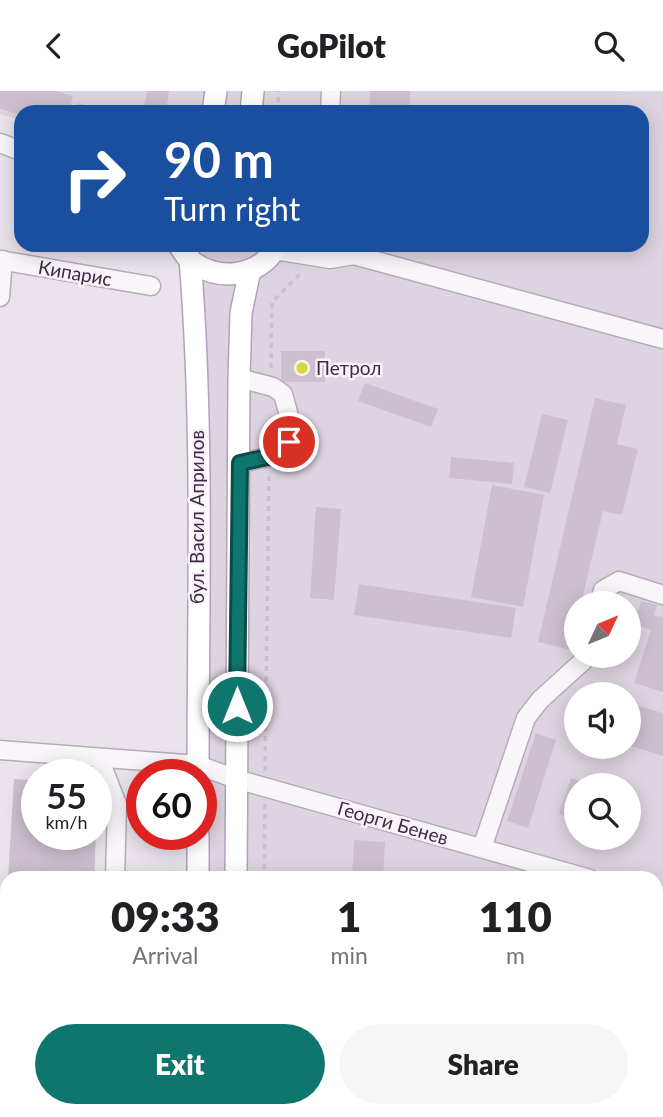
<!DOCTYPE html>
<meta charset="utf-8">
<style>
body{margin:0;font-family:Lato,sans-serif;background:#f6f6f6;color:#202124;height:100vh;display:flex;flex-direction:column;font-size:26px;white-space:nowrap}
*{box-sizing:border-box;margin:0}
p{font-size:23px;color:#757577}
.icon{flex:none;width:38px;height:38px;fill:none;stroke:currentColor;stroke-width:2;stroke-linecap:round;stroke-linejoin:round}
.map{position:relative;flex:1;overflow:hidden}
.details{position:absolute;left:0px;top:780px;width:663px;height:247px;display:flex;flex-direction:column;background:#fff;border-radius:21px 21px 0 0;box-shadow:0 4px 18px #0003}
.details>*{flex:none}
.top-card{position:absolute;left:14px;top:14px;width:635px;height:147px;border-radius:21px;box-shadow:0 4px 18px #0003;background:#1a4fa0;color:#fff;overflow:hidden}
.needle{width:46px;rotate:46deg}
.controls{position:absolute;left:564px;top:500px;display:grid;gap:14px}
.controls a{display:grid;place-items:center;width:77px;height:77px;border-radius:50%;background:#fff;box-shadow:0 4px 18px #0003;font-size:35px}
.speed{position:absolute;left:21px;top:668px;display:flex;gap:14px;font-size:35px;font-weight:700;text-align:center}
.speed>*{display:grid;place-content:center;width:91px;height:91px;border-radius:50%;background:#fff;box-shadow:0 4px 18px #0003;line-height:1}
.speed small{font-size:18px;font-weight:400}
.speed .limit{border:10px solid #d22;background:#fff;color:#111}
.pin{position:absolute;display:grid;place-items:center;width:60px;height:60px;color:#fff;margin:-30px;border:4px solid #fff;border-radius:50%;box-shadow:0 2px 7px #0007}
.me{position:absolute;width:77px;margin:-38px;rotate:0deg;stroke-linejoin:round;filter:drop-shadow(0 0 5px #0008)}
.turn{display:flex;align-items:center;gap:24px;height:147px;padding:0 35px;font-size:32px}
.turn .icon{width:91px;height:91px;stroke-width:2.5}
.turn b{display:block;font-size:49px;line-height:60px}
.eta{display:flex;justify-content:space-evenly;align-items:center;height:119px;text-align:center}
.eta b{font-size:42px;font-weight:800;line-height:49px}
.button{display:flex;gap:14px;margin-top:auto;padding:14px 35px}
.button a{flex:1;height:80px;border-radius:42px;background:#0f766e;color:#fff;font-size:28px;font-weight:800;line-height:80px;text-align:center}
.button a+a{background:#f6f6f6;color:#202124}
header{display:flex;justify-content:space-between;align-items:center;height:91px;padding:0 35px;background:#fff;font-size:32px;font-weight:800}
.map>svg:first-child{display:block}
.built{fill:#ded4e1;fill-rule:evenodd}
.building{fill:#ccc0cf}
.lines{fill:none;stroke-linecap:round;stroke-linejoin:round}
.minor-casing{stroke:#b7abba;stroke-width:21}
.major-casing{stroke:#b3a1b9;stroke-width:24}
.path{stroke:#c9c1cb;stroke-width:3.5;stroke-dasharray:5 5;stroke-linecap:butt}
.minor{stroke:#f9f6fa;stroke-width:18}
.major{stroke:#fff;stroke-width:21}
.route-casing{stroke:#0a4d48;stroke-width:18}
.route{stroke:#0f766e;stroke-width:12}
.poi-dot{fill:#d7d841;stroke:#f7f3f9;stroke-width:2.5}
.labels{text-anchor:middle;stroke-width:5;stroke-linejoin:round;paint-order:stroke}
.street-label{font-size:19px;fill:#402946;stroke:#f7f3f9}
.poi-label{font-size:19px;fill:#402946;stroke:#f7f3f9;text-anchor:start}
</style>
<header><svg class="icon" aria-label="back" viewBox="0 0 24 24"><path d="M15 5l-7 7 7 7"/></svg>GoPilot<svg class="icon" aria-label="search" viewBox="0 0 24 24"><circle cx="10" cy="10" r="6"/><path d="M15 15l6 6"/></svg></header>
<div class="map">
<svg width="663" height="1026" viewBox="0 0 663 1026">
<rect width="100%" height="100%" fill="#eae3ec"/>
<path class="built" d="M0,0h663v1026h-473v-6h466v-232l-466,-1 11,-43 -9,-362 11,-228h439v-133h-621v8l-21,-6zM576,513h52v52h-52zM576,604h52v52h-52zM576,695h52v52h-52z"/>
<g class="building">
<polygon points="0,0 57,0 73,5 69,21 21,21 21,24 0,18"/>
<polygon points="147,0 169,0 166,21 143,21"/>
<polygon points="370,0 410,0 409,21 369,21"/>
<polygon points="78,12 107,20 106,21 76,21"/>
<rect x="281" y="260" width="44" height="31"/>
<polygon points="365,292 438,318 431,336 358,310"/>
<polygon points="595,307 626,314 617,353 638,358 622,424 603,420 581,513 576,513 576,538 571,559 538,551"/>
<polygon points="542,323 568,329 550,402 524,396"/>
<polygon points="451,366 514,372 512,393 449,387"/>
<polygon points="492,394 544,404 523,516 471,506"/>
<polygon points="316,416 341,418 334,509 310,507"/>
<polygon points="359,493 516,517 511,547 354,524"/>
<polygon points="641,510 657,514 654,524 663,527 663,601 634,592 651,539 634,533"/>
<polygon points="628,612 663,622 663,665 628,654"/>
<polygon points="536,642 556,649 528,737 507,730"/>
<polygon points="571,687 593,694 576,695 576,728 559,723"/>
<polygon points="14,688 37,690 37,744 96,744 94,788 8,788"/>
<polygon points="354,749 385,751 383,788 352,788"/>
<rect x="656" y="867" width="7" height="129"/>
</g>
<g class="lines">
<defs>
<g id="minor">
<polyline points="330,21 331,0"/>
<polyline points="0,52 21,60"/>
<polyline points="334,154 354,164 663,248"/>
<polyline points="275,159 330,168 354,164"/>
<polyline points="0,169 151,195"/>
<polyline points="0,206 3,169"/>
<polyline points="239,287 273,296 283,303 289,325"/>
<polyline points="240,372 281,363 289,351"/>
<polyline points="599,513 603,499 619,490 663,504"/>
<polyline points="0,659 198,674 236,688 590,788"/>
<polyline points="99,667 117,713 115,788"/>
<polyline points="482,757 526,627 540,609 583,570 585,565"/>
<polyline points="656,806 663,808"/>
<polyline points="0,875 7,897"/>
<polyline points="53,1020 56,1026"/>
</g>
<g id="major">
<polyline points="213,21 216,0"/>
<polyline points="251,21 253,0"/>
<path d="M179,154c3,4 6,10 10,14 26,24 72,19 88,-14"/>
<path d="M190,168c14,171 8,345 8,516"/>
<polyline points="198,788 198,744"/>
<polyline points="236,788 239,287 241,222 250,179"/>
<polyline points="237,1020 237,1026"/>
<polyline points="197,1026 197,1020"/>
</g>
</defs>
<use href="#minor" class="minor-casing"/>
<use href="#major" class="major-casing"/>
<g class="path">
<polyline points="277,21 279,0"/>
<polyline points="271,277 272,211 303,180"/>
<polyline points="270,347 270,327"/>
<polyline points="265,680 269,383"/>
<polyline points="264,788 265,712"/>
<polyline points="265,1020 265,1026"/>
</g>
<use href="#minor" class="minor"/>
<use href="#major" class="major"/>
</g>
<g class="lines">
<defs>
<polyline id="route" points="237,615 240,372 281,363 289,351"/>
</defs>
<use href="#route" class="route-casing"/>
<use href="#route" class="route"/>
</g>
<circle class="poi-dot" cx="302" cy="277" r="7"/>
<g class="labels">
<g class="street-label">
<text transform="translate(75 182) rotate(10)" y="7">Кипарис</text>
<text transform="translate(197 426) rotate(-90)" y="7">бул. Васил Априлов</text>
<text transform="translate(393 732) rotate(16)" y="7">Георги Бенев</text>
</g>
<g class="poi-label">
<text x="316" y="284">Петрол</text>
</g>
</g>
</svg>
<div class="controls">
<a><svg class="needle" viewBox="-14 -14 28 28"><path d="M0-13l5 13h-10z" fill="#e53935"/><path d="M0 13l5-13h-10z" fill="#757577"/></svg></a>
<a><svg class="icon" aria-label="sound" viewBox="0 0 24 24"><path d="M4 9h4l5-4v14l-5-4H4zM17 9q2 3 0 6"/></svg></a>
<a><svg class="icon" aria-label="search" viewBox="0 0 24 24"><circle cx="10" cy="10" r="6"/><path d="M15 15l6 6"/></svg></a>
</div>
<div class="speed"><div>55<small>km/h</small></div><div class="limit">60</div></div>
<div class="pin" style="left:289px;top:351px;background:#d93025"><svg class="icon" aria-label="arrive" viewBox="0 0 24 24"><path d="M6 21V4h12l-3 4 3 4H6"/></svg></div>
<svg class="me" style="left:237px;top:615px" viewBox="-20 -20 40 40"><circle r="17" fill="#0f766e" stroke="#fff" stroke-width="3"/><path d="M0-11L8 9 0 5-8 9z" fill="#fff"/></svg>
<div class="top-card">
<div class="turn"><svg class="icon" aria-label="right" viewBox="0 0 24 24"><path d="M7 20v-9h11M14 6l5 5-5 5"/></svg><div><b>90 m</b>Turn right</div></div>
</div>
<section class="details">
<div class="eta">
<div><b>09:33</b><p>Arrival</p></div>
<div><b>1</b><p>min</p></div>
<div><b>110</b><p>m</p></div>
</div>
<div class="button"><a>Exit</a><a>Share</a></div>
</section>
</div>
